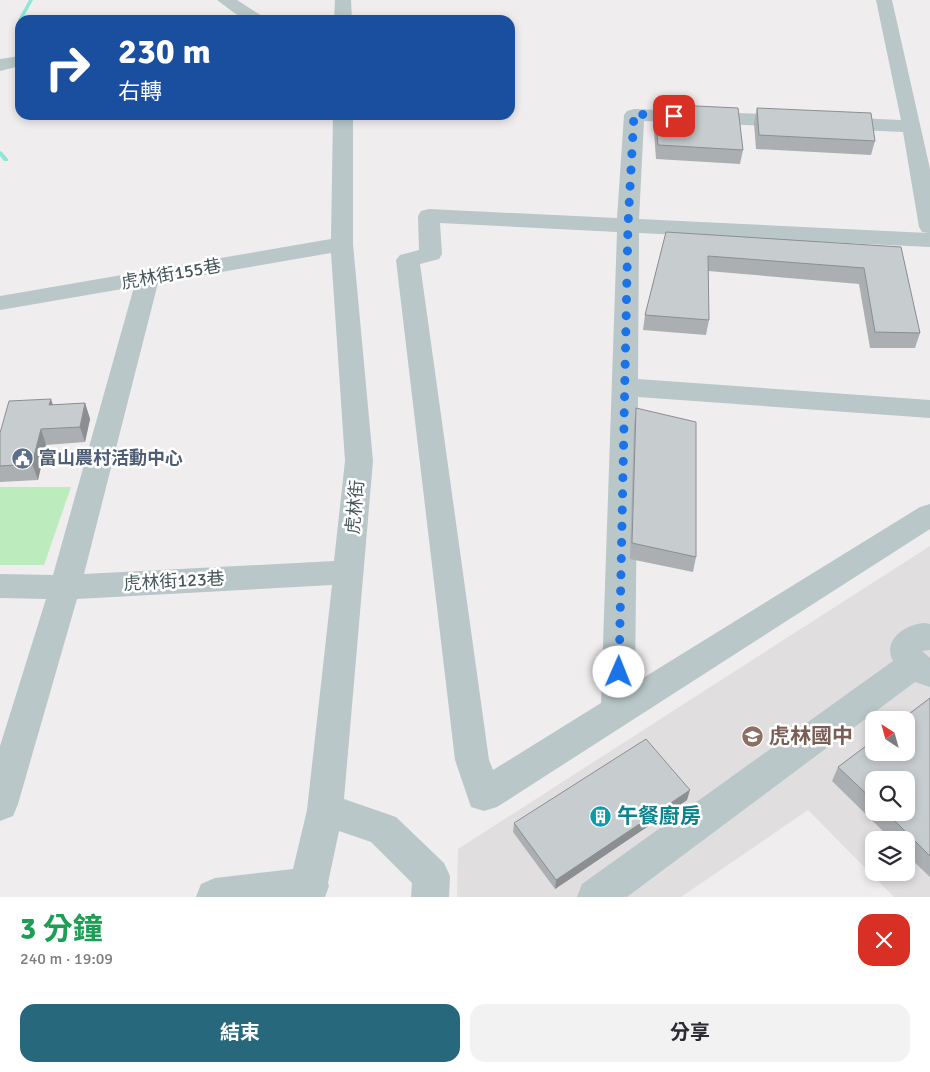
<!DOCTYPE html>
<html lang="zh-TW">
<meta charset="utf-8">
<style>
body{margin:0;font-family:Signika,"Noto Sans TC",sans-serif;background:#f2f2f3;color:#2b2b33;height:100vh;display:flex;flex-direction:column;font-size:19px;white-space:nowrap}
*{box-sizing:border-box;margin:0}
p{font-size:16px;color:#7c7c81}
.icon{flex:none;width:28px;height:28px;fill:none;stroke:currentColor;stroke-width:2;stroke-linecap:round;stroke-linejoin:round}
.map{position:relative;height:897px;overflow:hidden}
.panel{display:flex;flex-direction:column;background:#fff;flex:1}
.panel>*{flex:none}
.banner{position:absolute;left:15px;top:15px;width:500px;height:105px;border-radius:15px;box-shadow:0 2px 8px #0003;background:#1a4fa0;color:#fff;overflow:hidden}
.needle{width:32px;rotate:324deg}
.fabs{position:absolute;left:865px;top:711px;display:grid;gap:10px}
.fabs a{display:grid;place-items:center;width:50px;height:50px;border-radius:10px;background:#fff;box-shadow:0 2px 8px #0003;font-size:25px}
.pin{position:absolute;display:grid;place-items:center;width:42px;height:42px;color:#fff;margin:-21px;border-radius:10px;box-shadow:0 2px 8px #0006}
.me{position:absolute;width:55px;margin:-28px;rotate:1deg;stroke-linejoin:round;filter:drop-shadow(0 0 4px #0008)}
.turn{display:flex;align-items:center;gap:18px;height:105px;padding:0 20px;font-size:22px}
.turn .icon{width:65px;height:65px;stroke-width:2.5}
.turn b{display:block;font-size:35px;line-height:42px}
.round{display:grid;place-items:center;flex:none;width:52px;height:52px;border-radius:15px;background:#f2f2f3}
.head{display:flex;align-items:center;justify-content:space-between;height:85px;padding:0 20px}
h1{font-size:30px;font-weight:700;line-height:38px;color:#1e9e55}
.button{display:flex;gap:10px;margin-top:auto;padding:10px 20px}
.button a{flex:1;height:58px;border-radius:15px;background:#27687c;color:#fff;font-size:20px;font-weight:700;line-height:58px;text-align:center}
.button a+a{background:#f2f2f3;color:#2b2b33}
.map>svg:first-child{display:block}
.education{fill:#e0dedf;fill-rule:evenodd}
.green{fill:#bcecbd}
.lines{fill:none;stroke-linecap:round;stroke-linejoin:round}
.stream{fill:#8ce7d7;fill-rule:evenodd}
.minor{fill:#b9c7c9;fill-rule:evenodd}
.wall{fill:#abafb2;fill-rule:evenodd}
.shaded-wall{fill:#8b8f91}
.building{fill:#c7cccf;stroke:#8b8f91}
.route{stroke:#1a73e8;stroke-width:9;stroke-dasharray:0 16.2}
.labels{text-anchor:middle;stroke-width:5;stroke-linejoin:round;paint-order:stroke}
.street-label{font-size:18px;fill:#465759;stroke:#fff}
.service-label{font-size:18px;font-weight:bold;fill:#4e5e75;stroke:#fff;text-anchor:start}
.near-education-label{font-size:21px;font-weight:bold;fill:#785e54;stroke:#fff;text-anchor:start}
.near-culture-label{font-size:21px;font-weight:bold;fill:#0d838f;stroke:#fff;text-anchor:start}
</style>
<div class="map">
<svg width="930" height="897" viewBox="0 0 930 897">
<rect width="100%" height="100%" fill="#f0edee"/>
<path class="education" d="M930,546v351h-36l-86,-87 -127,87h-224l1,-48zM874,720h32v32h-32zM874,780h32v32h-32zM874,840h32v32h-32z"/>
<polygon class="green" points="0,487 71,487 44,565 0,565"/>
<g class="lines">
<g class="stream">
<polygon points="29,0 33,0 22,20 18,21 18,20"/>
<polygon points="0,151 2,152 8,159 8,161 4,161 0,156"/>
</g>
<g class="minor">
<polygon points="217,0 237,0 262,16 265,20 244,20"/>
<polygon points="335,0 351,0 352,20 334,20"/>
<path d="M876,0h16l38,169v78l-291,-14 -1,146 292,21v18l-292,-21 -3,286 285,-176 10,-3v25l-433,278 -13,4 -13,-4 -16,-47 -59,-500 4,-5 19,-5 -1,-34 3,-5 8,-2 188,9 7,-103 3,-4 7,-2 158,6 7,2 3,4 -3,4 -7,2 -148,-6 -5,98 289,14 -6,-1 -3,-5 -16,-95 -68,-3 -7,-2 -3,-4 3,-4 7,-2 66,3zM440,223l177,9 -16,471 -108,67 -4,-10 -69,-496 19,-5 3,-5z"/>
<polygon points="20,56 20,66 0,71 0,59"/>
<path d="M333,115h20v129l20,217 -29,338 52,18 48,46 6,13 -1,21h-38l1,-14 -41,-41 -32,-11 -11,52 1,3 -4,11h-129l5,-13 14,-6 78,-9 14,-59 25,-225 -255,14 -59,205 -5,12 -13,5v-75l46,-147 -46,-1v-24l53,1 81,-288 -134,23v-14l331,-57zM331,253l14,208 -11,100 -250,13 74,-291z"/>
<path d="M925,623l5,1v26l-8,1 8,7v29l-15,-5 -288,215h-50l5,-13 311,-223c-11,-21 12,-37 32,-38z"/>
</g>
</g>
<g class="wall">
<polygon points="654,104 743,150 740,164 656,159 653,118"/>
<polygon points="757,108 875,141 871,155 756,149 754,123"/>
<polygon points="666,232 901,247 920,333 915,348 870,348 859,284 708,271 709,320 706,335 643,330 645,315"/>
<polygon points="85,403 90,419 85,442 46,445 38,480 0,482 0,433 53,405"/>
<polygon points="636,408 696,557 693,572 630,559 634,424"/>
<path d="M930,698v179l-24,-23v-14h-14l-60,-59 6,-14zM874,780l32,32h-32z"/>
<polygon points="687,800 555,889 513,832 514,823"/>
</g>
<g class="shaded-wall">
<polygon points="51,399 56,414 49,405"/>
<polygon points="85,403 90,419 85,442 80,427"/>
<polygon points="41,429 46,445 38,480 32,464"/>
<polygon points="690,790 687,800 555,889 556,880"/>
</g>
<g class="building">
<polygon points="654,104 738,108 743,150 658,145"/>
<polygon points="757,108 871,113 875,141 759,135"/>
<polygon points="666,232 901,247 920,333 875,332 864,268 708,256 709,320 645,315"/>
<polygon points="51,399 49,405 85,403 80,427 41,429 32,464 0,466 0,433 9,401"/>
<polygon points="636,408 696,422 696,557 632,543"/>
<polygon points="930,698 930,856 886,812 906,812 906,780 874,780 874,801 838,767 874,740 874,752 906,752 906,720 901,720"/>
<polygon points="646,739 690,790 556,880 514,823"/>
</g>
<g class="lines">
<polyline class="route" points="619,672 628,225 634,114 674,116"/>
</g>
<defs>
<symbol id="civic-disc" viewBox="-11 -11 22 22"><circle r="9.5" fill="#5c6f8a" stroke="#fff"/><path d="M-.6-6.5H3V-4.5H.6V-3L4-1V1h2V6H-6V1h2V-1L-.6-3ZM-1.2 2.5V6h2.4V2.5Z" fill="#fff"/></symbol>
<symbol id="school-disc" viewBox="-11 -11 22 22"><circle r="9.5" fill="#8d6e63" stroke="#fff"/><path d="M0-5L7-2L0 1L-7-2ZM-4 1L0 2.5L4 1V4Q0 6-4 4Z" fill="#fff"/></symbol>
<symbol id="building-disc" viewBox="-11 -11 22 22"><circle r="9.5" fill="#0f9aa8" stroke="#fff"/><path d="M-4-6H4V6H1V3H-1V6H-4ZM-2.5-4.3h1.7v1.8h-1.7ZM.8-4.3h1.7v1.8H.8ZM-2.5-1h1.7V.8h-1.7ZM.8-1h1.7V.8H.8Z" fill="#fff"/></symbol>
</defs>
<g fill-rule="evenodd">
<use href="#civic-disc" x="10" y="446" width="25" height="25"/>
<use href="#school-disc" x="740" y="724" width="25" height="25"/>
<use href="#building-disc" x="588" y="804" width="25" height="25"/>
</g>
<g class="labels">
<g class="street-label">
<text transform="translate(171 274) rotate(-10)" y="6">虎林街155巷</text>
<text transform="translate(355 507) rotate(-85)" y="6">虎林街</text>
<text transform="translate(174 581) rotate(-3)" y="6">虎林街123巷</text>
</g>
<g class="service-label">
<text x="39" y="464">富山農村活動中心</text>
</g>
<g class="near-education-label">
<text x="769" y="743">虎林國中</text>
</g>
<g class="near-culture-label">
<text x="617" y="823">午餐廚房</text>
</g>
</g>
</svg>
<div class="fabs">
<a><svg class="needle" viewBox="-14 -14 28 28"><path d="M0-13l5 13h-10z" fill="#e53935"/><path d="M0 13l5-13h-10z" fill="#7c7c81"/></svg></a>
<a><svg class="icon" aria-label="search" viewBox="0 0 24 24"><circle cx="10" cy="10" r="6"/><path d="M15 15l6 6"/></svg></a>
<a><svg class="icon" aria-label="layers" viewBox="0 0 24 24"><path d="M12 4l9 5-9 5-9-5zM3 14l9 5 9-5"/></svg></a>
</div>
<div class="pin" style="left:674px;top:116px;background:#d93025"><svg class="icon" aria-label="arrive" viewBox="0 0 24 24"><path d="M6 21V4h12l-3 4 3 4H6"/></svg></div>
<svg class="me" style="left:619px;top:672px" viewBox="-20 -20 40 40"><circle r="19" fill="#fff"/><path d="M0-13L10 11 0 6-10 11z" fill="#1a73e8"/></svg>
<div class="banner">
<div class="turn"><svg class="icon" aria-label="right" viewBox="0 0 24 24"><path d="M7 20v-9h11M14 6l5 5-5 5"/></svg><div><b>230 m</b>右轉</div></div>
</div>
</div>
<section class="panel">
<div class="head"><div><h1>3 分鐘</h1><p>240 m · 19:09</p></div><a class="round" style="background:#d93025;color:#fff"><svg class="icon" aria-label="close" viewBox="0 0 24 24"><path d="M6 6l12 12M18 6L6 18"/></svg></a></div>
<div class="button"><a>結束</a><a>分享</a></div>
</section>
